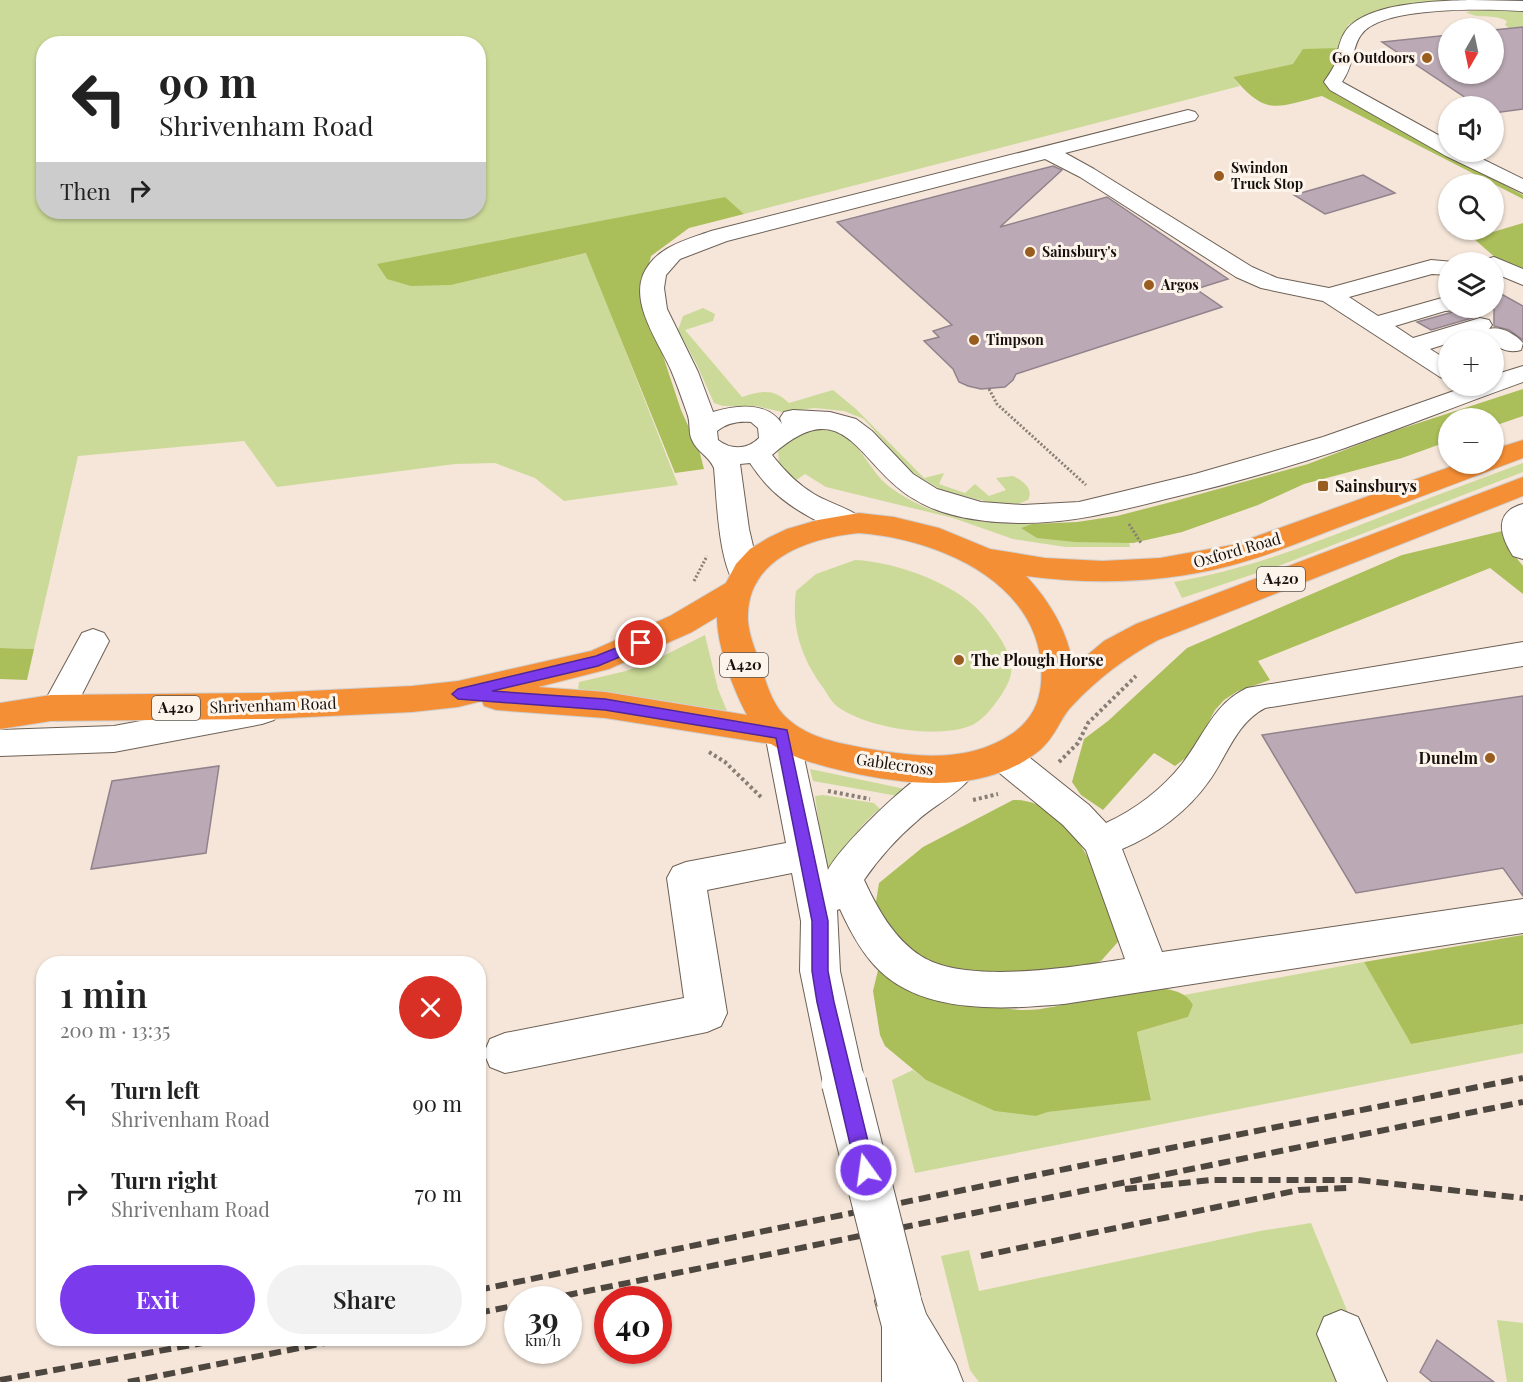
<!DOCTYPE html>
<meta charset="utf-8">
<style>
body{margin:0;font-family:"Playfair Display",serif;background:#f2f2f2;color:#222;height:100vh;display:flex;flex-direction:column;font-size:22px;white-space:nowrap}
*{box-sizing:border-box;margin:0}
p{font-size:20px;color:#767676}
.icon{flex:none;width:33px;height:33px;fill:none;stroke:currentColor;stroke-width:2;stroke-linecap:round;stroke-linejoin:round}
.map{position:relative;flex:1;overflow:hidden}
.panel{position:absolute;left:36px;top:956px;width:450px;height:390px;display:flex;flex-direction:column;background:#fff;border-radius:24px;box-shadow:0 2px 4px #0004}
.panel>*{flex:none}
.top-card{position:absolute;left:36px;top:36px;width:450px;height:183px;border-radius:24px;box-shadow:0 2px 4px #0004;background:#fff;color:#222;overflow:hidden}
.needle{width:39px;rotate:189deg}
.fabs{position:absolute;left:1438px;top:18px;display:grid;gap:12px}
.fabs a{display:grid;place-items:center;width:66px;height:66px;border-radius:50%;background:#fff;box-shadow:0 2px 4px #0004;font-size:30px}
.speed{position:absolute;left:504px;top:1286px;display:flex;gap:12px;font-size:30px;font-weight:700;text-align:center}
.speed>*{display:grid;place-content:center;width:78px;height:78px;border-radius:50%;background:#fff;box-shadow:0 2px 4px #0004;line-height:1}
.speed small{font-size:15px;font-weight:400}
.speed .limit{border:9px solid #d22;background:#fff;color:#111}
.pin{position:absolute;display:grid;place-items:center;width:51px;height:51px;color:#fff;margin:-26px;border:3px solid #fff;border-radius:50%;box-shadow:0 2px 6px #0007}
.me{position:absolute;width:66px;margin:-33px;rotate:346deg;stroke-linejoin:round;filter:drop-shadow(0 0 4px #0008)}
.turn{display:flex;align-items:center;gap:21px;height:126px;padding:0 24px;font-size:27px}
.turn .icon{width:78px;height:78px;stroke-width:2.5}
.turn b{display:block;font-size:42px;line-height:51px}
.then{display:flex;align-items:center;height:57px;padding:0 24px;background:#0003;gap:12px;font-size:22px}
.round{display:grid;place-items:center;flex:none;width:63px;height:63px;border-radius:32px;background:#f2f2f2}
.headline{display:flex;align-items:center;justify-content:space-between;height:102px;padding:0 24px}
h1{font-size:36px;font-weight:600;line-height:45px}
.cta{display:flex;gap:12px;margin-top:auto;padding:12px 24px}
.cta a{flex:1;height:69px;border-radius:36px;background:#7c3aed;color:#fff;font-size:24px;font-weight:600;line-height:69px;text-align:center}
.cta a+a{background:#f2f2f2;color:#222}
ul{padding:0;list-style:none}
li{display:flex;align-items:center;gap:18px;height:90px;padding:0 24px}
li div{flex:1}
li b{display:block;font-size:22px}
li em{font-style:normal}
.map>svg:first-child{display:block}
.green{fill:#cbda98;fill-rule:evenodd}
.forest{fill:#aabe5a}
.building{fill:#bbaab5;stroke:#92828c;stroke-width:1.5}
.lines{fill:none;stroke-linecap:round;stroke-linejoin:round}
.minor-casing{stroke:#6d6055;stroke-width:2}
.highway-casing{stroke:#d0cfcf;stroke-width:2}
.path-far1{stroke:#887e75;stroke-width:3;stroke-dasharray:2 2;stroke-linecap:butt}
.path{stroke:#887e75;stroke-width:4;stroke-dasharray:3 3;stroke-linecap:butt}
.minor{fill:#fff;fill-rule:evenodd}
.highway{fill:#f58f36;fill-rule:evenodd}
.rail{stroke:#4e4740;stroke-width:6;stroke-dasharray:12 6;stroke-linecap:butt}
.minor-bridge-casing{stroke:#6d6055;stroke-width:46;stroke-linecap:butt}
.minor-bridge{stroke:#fff;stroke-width:44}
.route{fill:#7c3aed;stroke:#51269a;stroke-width:1.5}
.poi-dot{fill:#995e1f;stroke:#fdf4ec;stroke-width:2}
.labels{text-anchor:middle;stroke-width:6;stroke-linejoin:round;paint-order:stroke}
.far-poi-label{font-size:14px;font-weight:bold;fill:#16110d;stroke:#fdf4ec;text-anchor:start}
.shield{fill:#fdf4ec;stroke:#5b5550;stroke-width:1.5}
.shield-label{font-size:15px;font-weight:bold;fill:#16110d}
.poi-label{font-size:16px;font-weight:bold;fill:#16110d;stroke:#fdf4ec;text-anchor:start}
.street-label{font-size:16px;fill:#16110d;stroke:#fdf4ec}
</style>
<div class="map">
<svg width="1523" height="1382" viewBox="0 0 1523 1382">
<rect width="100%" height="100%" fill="#f5e6d9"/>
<g class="green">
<path d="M0,0h1487c-48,3 -95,5 -139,25l-7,23 -47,16 -61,13 7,9 -496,128 -20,-17 -274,88 137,-32 91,232 -114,16 -29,-23 -40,-15 -40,1 -178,23 -33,-46 -166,15 -44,193 -34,-1zM44,44h434v168h-434z"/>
<path d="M1484,9h39v18l-14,1 -4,-3 2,-4c-14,-8 -29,-1 -41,-9z"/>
<path d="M703,308l12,6 -2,7 -28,9 57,67c20,-6 31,-9 47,6l44,-13 23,19 68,69 20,-5 -5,11 26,9 10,-9 14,12 17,-6 -10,-12 17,-2c10,5 21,13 15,24l-10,4 -29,-2 -46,-11 -33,-20 -46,-52 -20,-8 -29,-3 -33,4 -26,-6h-33l-9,-3 -17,-38 -19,-35 5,-14z"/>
<path d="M813,430c39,-3 46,23 67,48 9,10 23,18 34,24 36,19 78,22 118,22l-10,4 107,14 1,5h-64l-53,-8 -60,-21 -127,-31 -21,-13 -10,7 -16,-17 -1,-13 12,-12z"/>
<path d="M1523,463v9l-242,93 -99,33 -8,-16c70,-11 137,-38 204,-64 48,-19 97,-37 145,-55z"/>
<path d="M855,560c42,2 108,25 133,61 10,14 20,26 23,44 2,10 -4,21 -9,29 -8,12 -19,27 -32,32 -34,13 -103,2 -132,-19 -6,-4 -10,-12 -14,-18 -22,-30 -33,-60 -28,-98l20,-17z"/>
<polygon points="705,635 718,689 727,711 578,689 579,682 626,671 659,658"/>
<polygon points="810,769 905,789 898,796 813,781"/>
<path d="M823,795l51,8 6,6c-23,17 -35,41 -48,66l-7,-7 -10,-72z"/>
<polygon points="1364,962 1411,1044 1523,1024 1523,1053 915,1173 892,1080 913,1070 926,1080 1036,1116 1048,1112 1151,1099 1137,1032 1188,1017 1193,1005 1184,995"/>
<polygon points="1311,1223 1355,1330 1343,1382 979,1382 970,1370 941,1256 969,1250 979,1291 1260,1231"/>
<polygon points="1497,1320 1523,1323 1523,1382 1507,1382"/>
</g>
<g class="forest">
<path d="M1341,48l-4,17 -13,16 13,14 186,100v4l-201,-103c-46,11 -55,21 -89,-19l60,-13 10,-15z"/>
<polygon points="725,197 744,214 689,228 651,256 645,279 644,299 681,410 699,450 704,469 675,473 586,253 451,285 411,286 387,279 377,264"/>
<polygon points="1523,223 1523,274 1505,266 1473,238"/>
<polygon points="1523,389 1523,416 1494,426 1494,418 1449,418 1449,441 1402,458 1304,484 1258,505 1182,532 1133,543 1075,542 1037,538 1021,528 1032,524 1077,522 1117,516 1175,501 1308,464 1394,431"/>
<polygon points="1523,526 1514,555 1523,566 1523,594 1490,568 1258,661 1270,680 1238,691 1224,700 1215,710 1192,753 1175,766 1154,753 1103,810 1081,795 1072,782 1084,739 1108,721 1187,648 1402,555"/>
<polygon points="0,648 34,649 27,680 0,679"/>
<path d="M1013,800c60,-2 91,90 111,135l-23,26 -49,16h-86l-66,-27 -26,-36 5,-31 44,-36z"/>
<polygon points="1523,935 1523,1024 1411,1044 1364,962"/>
<path d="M879,966c42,16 102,45 148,44 38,0 125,-36 157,-15 4,2 7,7 9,10l-5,12 -51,15 14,68 -103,12 -12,4 -41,-5 -69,-31 -41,-34 -5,-11 -7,-44z"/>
</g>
<g class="building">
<polygon points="1523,27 1523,109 1494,113 1494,106 1478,106 1382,42 1449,35 1449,74 1494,74 1494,30"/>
<polygon points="1053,166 1062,170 1000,227 1107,197 1228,279 1196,289 1222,307 1016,374 1013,380 1005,387 981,389 968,386 959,382 953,369 924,341 939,337 933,331 952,325 837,222"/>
<polygon points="1363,175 1395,193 1325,214 1294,195"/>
<polygon points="1494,290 1523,306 1523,340 1509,330 1494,326"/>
<polygon points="1460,310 1472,318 1431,330 1417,322"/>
<polygon points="1523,696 1523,896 1503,868 1356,893 1262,735"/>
<polygon points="219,766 206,853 91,869 112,781"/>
<polygon points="1437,1340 1494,1382 1432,1382 1420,1372"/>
</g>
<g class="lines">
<defs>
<g id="minor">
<path d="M1471,0l52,1v10c-33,-2 -143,-6 -162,24 -9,12 -7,30 -19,47l107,59v11h19l55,27v14l-77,-37 -116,-66 -6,-8c3,-5 7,-10 10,-16 4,-11 4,-24 11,-34 20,-30 93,-31 126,-32z"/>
<path d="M1188,110l7,2 3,4 -3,4 -130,33 29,16 158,98 25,11 52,10 102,-28 23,2h-5v13l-17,-1 -83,23 29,19 71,-20v12h10l-2,2 -12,1 -50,15 18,12 67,-20 9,2 3,5 -3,4c12,-3 26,5 34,14l-2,7c-11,3 -17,0 -27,-5v-5h-28l2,-3 -19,3v3l-19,6 19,12v19l-9,-3 -117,-76 -62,-13 -25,-11 -156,-100 -35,-18 -318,82 -47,18 -14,16 -2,13 3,21 31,63 15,40c24,-7 54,-11 69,12l-2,-6 4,-6 9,-2 37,2 26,7 16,12 41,43 24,15 44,13 42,3 56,-3 116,-28 128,-37 145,-51h26v-11l29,-9v16c-59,21 -119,45 -178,66 -59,20 -119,37 -179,51 -48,12 -93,24 -142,24 -35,0 -80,-5 -110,-24 -57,-34 -68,-110 -142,-44 12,15 25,29 42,39 14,9 45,17 53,30l-4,7c-26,7 -74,-24 -92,-42 -8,-8 -15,-17 -21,-26l-10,1 9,65 11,47 -4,7 -11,3 -11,-3c-16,-27 -17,-83 -20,-115 -5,-12 -17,-16 -22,-28 -4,-8 -1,-18 -5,-27 -5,-14 -10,-29 -16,-43 -12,-27 -40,-65 -28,-95 12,-28 43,-35 68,-44zM751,422l7,6 1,10c-12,12 -28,12 -41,2l-1,-9c10,-8 21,-10 34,-9z"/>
<polygon points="1494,257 1523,269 1523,285 1494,273 1494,262 1484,262 1486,259"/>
<path d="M1523,504v55l-10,-3c-13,-20 -20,-44 10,-52z"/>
<polygon points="93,629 104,633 109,641 75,708 70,717 58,721 46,717 41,708 82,633"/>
<path d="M1523,642v24l-258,42c-29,15 -38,48 -56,73 -21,30 -53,54 -87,68l40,103 361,-53v34l-459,71c-58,5 -138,11 -184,-33 -18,-17 -30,-40 -40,-62l-3,1 3,61 25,112 -6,15 -15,6 -15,-6 -6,-15 -23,-112 1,-50 -9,-48 -85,17 20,123 -6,13 -14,6 -202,41 -15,-6 -6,-14 6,-14 15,-6 179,-35 -17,-120 6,-11 13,-5 100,-19 -21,-109 5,-9 12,-4 12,4 5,9 29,136c13,-26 102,-113 130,-115 4,0 10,3 13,4l5,10c-11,22 -41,35 -59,52 -20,17 -38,37 -53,59 13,28 30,59 57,76 45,29 152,11 204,3l-39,-109 -23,-25 -72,-59 -5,-10 5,-10 12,-4 12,4 74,59 17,18c30,-14 56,-34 76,-59 22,-28 31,-60 65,-76z"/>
<polygon points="262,698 274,702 279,711 274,720 262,724 114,752 0,756 0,730 114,726"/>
<polygon points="899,1277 916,1284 926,1314 956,1364 963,1382 882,1382 882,1327 875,1301 882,1284"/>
<polygon points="1341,1310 1358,1317 1387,1382 1337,1382 1317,1334 1324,1317"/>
</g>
<path id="highway" d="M1523,440v18c-56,21 -113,43 -170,64 -41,15 -81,33 -124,44 -66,17 -136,19 -203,10 23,24 43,57 47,91l31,-26 32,-17 387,-147v19l-365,144c-32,17 -61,39 -86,66 -12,12 -15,29 -32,44 -54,44 -128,36 -192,22 -26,-6 -54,-13 -77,-28l-166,-26 -109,-8 -12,-4 -2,-5 -24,6 -46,5 -145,7 -216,2 -51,8v-26l51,-8 216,-2 145,-7 46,-5 133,-30 79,-35 56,-33 10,-19 14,-15 18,-11 19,-9 31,-9 41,-7 35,4 45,11 51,21 55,9 57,3 58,-3 72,-13 226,-81h36v-15zM859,533c81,6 190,52 182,151 -2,21 -11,37 -28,49 -45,31 -98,24 -149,15 -26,-5 -54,-10 -75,-28 -18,-15 -23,-39 -30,-60 -5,-13 -10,-26 -11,-39 -3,-62 60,-83 111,-88zM717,617c0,29 16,72 30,98l-142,-23 -67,-5 71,-18 83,-37z"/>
</defs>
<use href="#minor" class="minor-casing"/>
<use href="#highway" class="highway-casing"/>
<g class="path-far1">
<polyline points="989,389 997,404 1086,485"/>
<polyline points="1129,524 1141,543"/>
<polyline points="694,581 707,556"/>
</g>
<g class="path">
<polyline points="709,752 725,762 761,797"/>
<polyline points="1059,762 1078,743 1088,723 1136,676"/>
<polyline points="828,791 870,799"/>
<polyline points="973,800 998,794"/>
</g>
<use href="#minor" class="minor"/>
<use href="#highway" class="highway"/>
<g class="rail">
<polyline points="1125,1189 1212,1180 1358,1180 1523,1198"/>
<polyline points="981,1256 1299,1190 1347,1188"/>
<polyline points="478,1290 1080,1166 1523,1078"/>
<polyline points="548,1299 1523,1102"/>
<polyline points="478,1313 518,1305"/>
<polyline points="0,1380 230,1338"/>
<polyline points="128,1382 350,1338"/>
</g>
<defs>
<polyline id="minor-bridge" points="844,1083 899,1301"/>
</defs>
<use href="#minor-bridge" class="minor-bridge-casing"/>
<use href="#minor-bridge" class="minor-bridge"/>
</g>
<polygon class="route" points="641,638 646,640 648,643 646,646 598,666 492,691 605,699 787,730 828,921 828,971 834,1002 875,1170 872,1177 866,1180 859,1177 856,1170 817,1002 812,971 812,921 776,738 605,710 458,699 452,694 458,689 596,656"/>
<g class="poi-dot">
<circle cx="1427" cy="58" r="6"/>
<circle cx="1219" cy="176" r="6"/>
<circle cx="1030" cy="252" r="6"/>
<circle cx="1149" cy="285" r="6"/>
<circle cx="974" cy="340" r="6"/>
<rect x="1317" y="480" width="12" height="12" rx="3"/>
<circle cx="959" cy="660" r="6"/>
<circle cx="1490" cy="758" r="6"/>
</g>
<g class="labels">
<g class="far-poi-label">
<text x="1415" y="63" text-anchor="end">Go Outdoors</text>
<text x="1231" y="173">Swindon<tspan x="1231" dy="16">Truck Stop</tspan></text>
<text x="1042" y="257">Sainsbury's</text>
<text x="1161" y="290">Argos</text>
<text x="986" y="345">Timpson</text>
</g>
<g class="shield">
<rect x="1257" y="567" width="48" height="24" rx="4.5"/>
<rect x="720" y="653" width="48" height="24" rx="4.5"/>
<rect x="152" y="696" width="48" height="24" rx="4.5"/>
</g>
<g class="shield-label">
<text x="1281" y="584">A420</text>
<text x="744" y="670">A420</text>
<text x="176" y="713">A420</text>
</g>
<g class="poi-label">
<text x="1335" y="492">Sainsburys</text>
<text x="971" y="666">The Plough Horse</text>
<text x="1478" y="764" text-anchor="end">Dunelm</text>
</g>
<g class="street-label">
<text transform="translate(1237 550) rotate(-16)" y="6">Oxford Road</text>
<text transform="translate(273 705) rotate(-2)" y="6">Shrivenham Road</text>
<text transform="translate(895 764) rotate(8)" y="6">Gablecross</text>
</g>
</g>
</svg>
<div class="fabs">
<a><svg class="needle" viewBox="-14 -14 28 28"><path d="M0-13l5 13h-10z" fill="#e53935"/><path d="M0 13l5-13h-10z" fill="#767676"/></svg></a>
<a><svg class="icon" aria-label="sound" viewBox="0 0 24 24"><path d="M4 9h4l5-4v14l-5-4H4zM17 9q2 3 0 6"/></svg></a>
<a><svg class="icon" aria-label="search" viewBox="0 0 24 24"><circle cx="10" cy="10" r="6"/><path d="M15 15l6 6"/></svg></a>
<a><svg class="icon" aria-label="layers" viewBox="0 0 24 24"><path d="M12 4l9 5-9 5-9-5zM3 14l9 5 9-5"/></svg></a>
<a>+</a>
<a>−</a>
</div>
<div class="speed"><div>39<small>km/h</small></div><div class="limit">40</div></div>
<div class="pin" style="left:641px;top:643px;background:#d93025"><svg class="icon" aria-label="arrive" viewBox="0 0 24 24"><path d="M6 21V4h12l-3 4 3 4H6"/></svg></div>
<svg class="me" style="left:866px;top:1170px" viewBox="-20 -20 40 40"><circle r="17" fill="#7c3aed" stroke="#fff" stroke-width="3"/><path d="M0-11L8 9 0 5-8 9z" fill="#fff"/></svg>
<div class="top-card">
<div class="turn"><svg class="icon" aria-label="left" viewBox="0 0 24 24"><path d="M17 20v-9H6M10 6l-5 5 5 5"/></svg><div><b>90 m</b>Shrivenham Road</div></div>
<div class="then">Then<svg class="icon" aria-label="right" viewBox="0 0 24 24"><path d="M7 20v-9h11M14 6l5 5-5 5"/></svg></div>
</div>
<section class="panel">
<div class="headline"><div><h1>1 min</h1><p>200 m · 13:35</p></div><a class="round" style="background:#d93025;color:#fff"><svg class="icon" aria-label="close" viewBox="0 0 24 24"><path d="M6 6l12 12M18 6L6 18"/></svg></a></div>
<ul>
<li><svg class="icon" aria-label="left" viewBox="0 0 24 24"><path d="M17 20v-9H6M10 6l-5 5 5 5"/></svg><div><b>Turn left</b><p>Shrivenham Road</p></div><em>90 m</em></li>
<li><svg class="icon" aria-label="right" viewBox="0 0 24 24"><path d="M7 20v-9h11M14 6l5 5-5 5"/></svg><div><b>Turn right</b><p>Shrivenham Road</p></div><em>70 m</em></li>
</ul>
<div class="cta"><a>Exit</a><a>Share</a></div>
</section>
</div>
